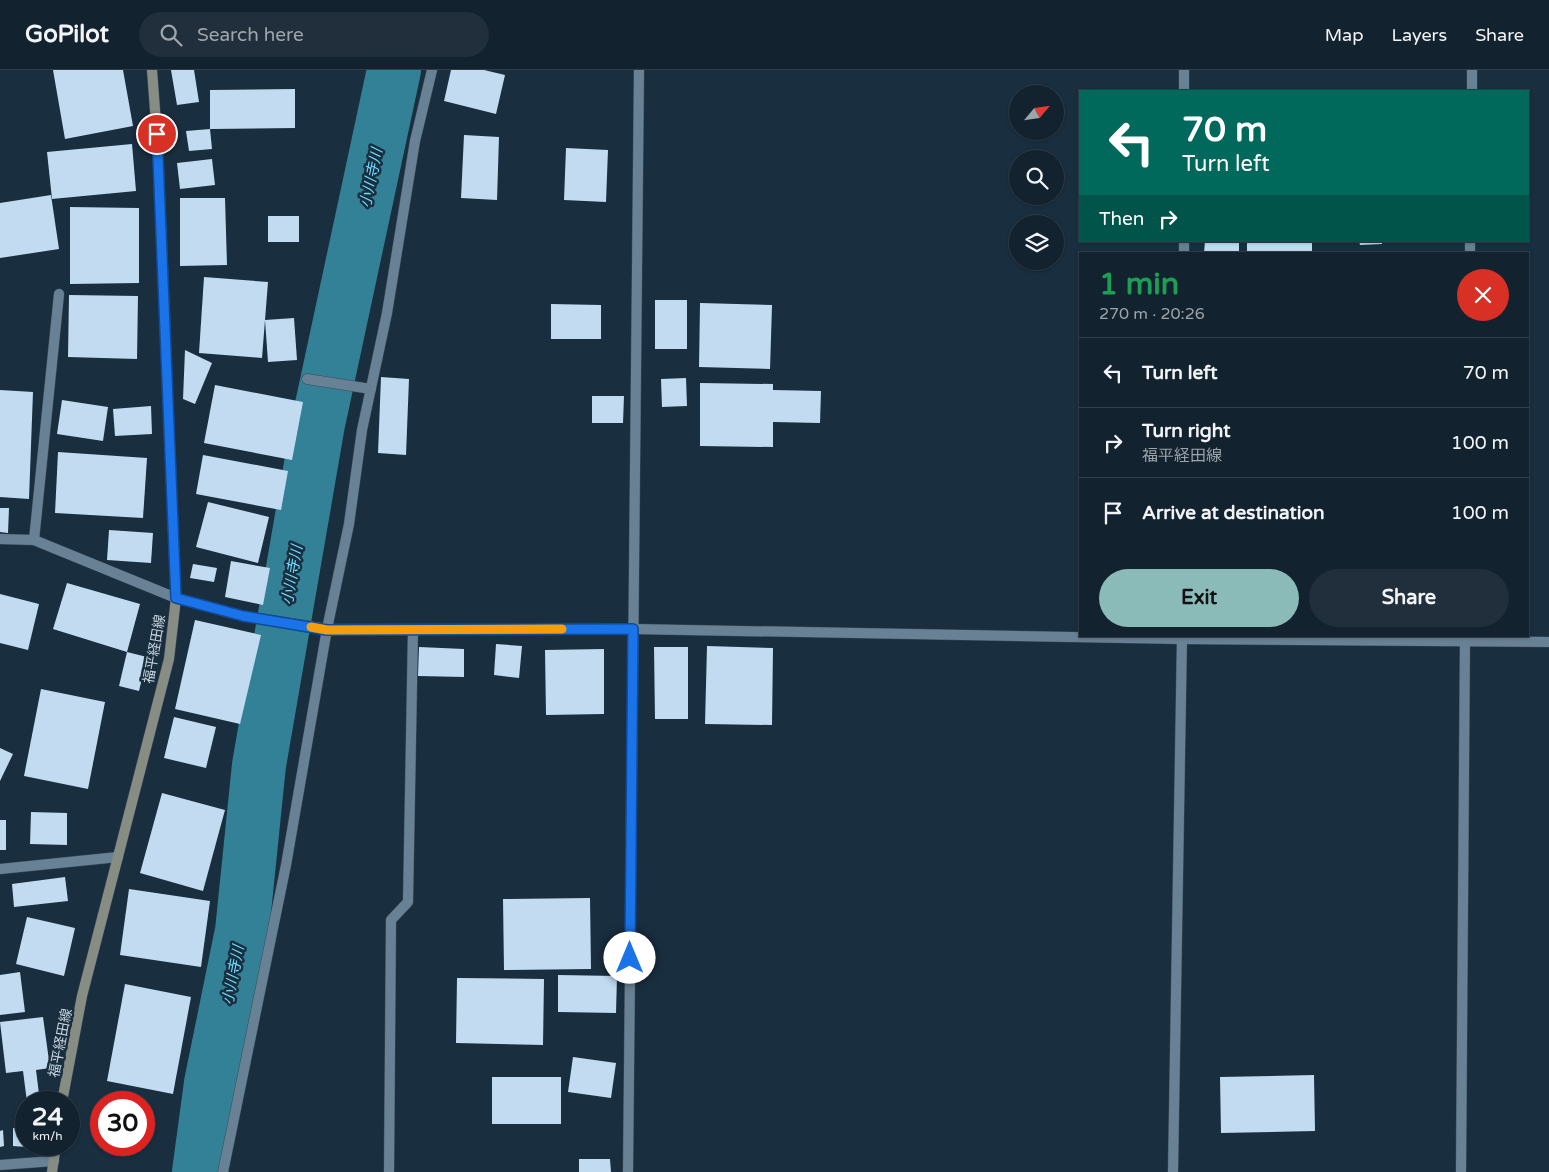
<!DOCTYPE html>
<meta charset="utf-8">
<style>
body{margin:0;font-family:"Varela Round","Noto Sans JP",sans-serif;background:#202f3b;color:#f1f3f6;height:100vh;display:flex;flex-direction:column;font-size:19px;white-space:nowrap}
*{box-sizing:border-box;margin:0}
p{font-size:16px;color:#9da4aa}
.icon{flex:none;width:28px;height:28px;fill:none;stroke:currentColor;stroke-width:2;stroke-linecap:round;stroke-linejoin:round}
.map{position:relative;flex:1;overflow:hidden}
.drawer{position:absolute;left:1079px;top:182px;width:450px;height:385px;display:flex;flex-direction:column;background:#13222f;border-radius:0px;box-shadow:0 1px 4px #0004,0 0 0 1px #323f4b}
.drawer>*{flex:none}
.hud{position:absolute;left:1079px;top:20px;width:450px;height:152px;border-radius:0px;box-shadow:0 1px 4px #0004,0 0 0 1px #323f4b;background:#00695c;color:#fff;overflow:hidden}
.needle{width:32px;rotate:61deg}
.controls{position:absolute;left:1009px;top:15px;display:grid;gap:10px}
.controls a{display:grid;place-items:center;width:55px;height:55px;border-radius:50%;background:#13222f;box-shadow:0 1px 4px #0004,0 0 0 1px #323f4b;font-size:25px}
.speed{position:absolute;left:15px;top:1021px;display:flex;gap:10px;font-size:25px;font-weight:700;text-align:center}
.speed>*{display:grid;place-content:center;width:65px;height:65px;border-radius:50%;background:#13222f;box-shadow:0 1px 4px #0004,0 0 0 1px #323f4b;line-height:1}
.speed small{font-size:12px;font-weight:400}
.speed .limit{border:8px solid #d22;background:#fff;color:#111}
.pin{position:absolute;display:grid;place-items:center;width:42px;height:42px;color:#fff;margin:-21px;border:2px solid #fff;border-radius:50%;box-shadow:0 1px 5px #0007}
.me{position:absolute;width:55px;margin:-28px;rotate:0deg;stroke-linejoin:round;filter:drop-shadow(0 0 4px #0008)}
.turn{display:flex;align-items:center;gap:18px;height:105px;padding:0 20px;font-size:22px}
.turn .icon{width:65px;height:65px;stroke-width:2.5}
.turn b{display:block;font-size:35px;line-height:42px}
.then{display:flex;align-items:center;height:48px;padding:0 20px;background:#0003;gap:10px;font-size:19px}
.round{display:grid;place-items:center;flex:none;width:52px;height:52px;border-radius:26px;background:#202f3b}
.summary{display:flex;align-items:center;justify-content:space-between;height:85px;padding:0 20px}
h1{font-size:30px;font-weight:700;line-height:38px;color:#1e9e55}
.action{display:flex;gap:10px;margin-top:auto;padding:10px 20px}
.action a{flex:1;height:58px;border-radius:30px;background:#8bbbb9;color:#111;font-size:20px;font-weight:700;line-height:58px;text-align:center}
.action a+a{background:#202f3b;color:#f1f3f6}
ul{padding:0;list-style:none}
li{display:flex;align-items:center;gap:15px;height:70px;padding:0 20px;border-top:1px solid #323f4b}
li div{flex:1}
li b{display:block;font-size:19px}
li em{font-style:normal}
header{display:flex;align-items:center;gap:30px;box-sizing:border-box;height:70px;padding:0 25px;background:#13222f;border-bottom:1px solid #323f4b}
header strong{font-size:24px}
nav{display:flex;gap:28px;margin-inline-start:auto;font-size:18px}
.search{width:350px;height:45px;background:#202f3b;display:flex;align-items:center;gap:12px;box-sizing:border-box;padding:0 18px;border-radius:28px;color:#9da4aa;font-size:19px}
.map>svg:first-child{display:block}
.lines{fill:none;stroke-linecap:round;stroke-linejoin:round}
.river{stroke:#338196;stroke-width:54}
.building{fill:#c2dbf1}
.minor-casing{stroke:#3a4b59;stroke-width:11}
.secondary-casing{stroke:#3a4b59;stroke-width:11}
.minor{stroke:#698194;stroke-width:10}
.secondary{stroke:#888d84;stroke-width:10}
.route-casing{stroke:#114b97;stroke-width:12}
.route{stroke:#1a73e8;stroke-width:9}
.slow{stroke:#f59e0b;stroke-width:9}
.labels{text-anchor:middle;stroke-width:5;stroke-linejoin:round;paint-order:stroke}
.street-label{font-size:14px;fill:#c7d3de;stroke:#192e3f}
.water-label{font-size:15px;font-style:italic;fill:#6ddefe;stroke:#192e3f}
</style>
<header>
<strong>GoPilot</strong>
<div class="search"><svg class="icon" aria-label="search" viewBox="0 0 24 24"><circle cx="10" cy="10" r="6"/><path d="M15 15l6 6"/></svg>Search here</div>
<nav><a>Map</a><a>Layers</a><a>Share</a></nav>
</header>
<div class="map">
<svg width="1549" height="1102" viewBox="0 0 1549 1102">
<rect width="100%" height="100%" fill="#192e3f"/>
<g class="lines">
<polyline class="river" points="199,1102 211,1013 242,861 259,695 318,354 394,0"/>
</g>
<g class="building">
<polygon points="53,0 123,0 133,56 65,69"/>
<polygon points="171,0 194,0 199,32 177,35"/>
<polygon points="451,0 484,0 505,5 496,44 444,31"/>
<polygon points="295,19 295,58 210,59 210,20"/>
<polygon points="210,59 212,79 189,81 186,61"/>
<polygon points="464,65 499,67 497,130 461,128"/>
<polygon points="132,74 136,121 52,129 47,82"/>
<polygon points="566,78 608,80 606,132 564,130"/>
<polygon points="212,89 215,115 180,119 177,93"/>
<polygon points="51,125 59,179 0,188 0,133"/>
<polygon points="180,128 225,128 227,195 180,196"/>
<polygon points="70,137 139,138 139,213 70,214"/>
<rect x="268" y="146" width="31" height="26"/>
<polygon points="1205,171 1239,171 1239,184 1204,183"/>
<rect x="1247" y="171" width="65" height="13"/>
<polygon points="1359,171 1382,171 1382,174 1360,175"/>
<polygon points="204,207 268,212 262,288 199,283"/>
<polygon points="69,225 138,226 137,289 68,287"/>
<rect x="655" y="230" width="32" height="49"/>
<polygon points="700,233 772,235 770,299 699,297"/>
<polygon points="551,234 601,235 601,269 551,269"/>
<polygon points="294,248 297,290 268,292 265,250"/>
<polygon points="185,280 212,293 195,334 183,329"/>
<polygon points="381,307 409,309 406,385 378,383"/>
<polygon points="686,308 687,336 662,337 661,309"/>
<polygon points="700,313 773,314 773,320 821,321 820,353 773,352 773,377 700,376"/>
<polygon points="215,315 303,332 292,390 204,373"/>
<polygon points="0,320 33,322 29,429 0,427"/>
<polygon points="592,326 624,326 623,353 592,353"/>
<polygon points="62,330 108,337 103,371 57,364"/>
<polygon points="151,336 152,364 115,366 113,339"/>
<polygon points="58,382 147,388 143,448 55,443"/>
<polygon points="203,385 288,401 281,440 196,424"/>
<polygon points="208,432 269,447 258,493 196,477"/>
<polygon points="0,438 9,438 8,463 0,462"/>
<polygon points="109,460 153,463 151,493 107,490"/>
<polygon points="231,491 270,498 263,535 225,527"/>
<polygon points="193,494 217,498 214,512 190,508"/>
<polygon points="67,513 140,534 127,582 53,559"/>
<polygon points="0,524 39,534 28,580 0,573"/>
<polygon points="195,550 261,565 240,654 175,639"/>
<polygon points="496,574 522,576 519,608 494,605"/>
<polygon points="707,576 773,578 772,655 705,654"/>
<polygon points="419,577 464,579 464,607 418,606"/>
<polygon points="654,577 688,577 688,649 655,649"/>
<polygon points="604,579 604,644 546,645 545,580"/>
<polygon points="127,582 147,587 139,621 119,616"/>
<polygon points="41,619 105,632 88,719 24,706"/>
<polygon points="174,647 216,657 206,698 164,688"/>
<polygon points="0,678 13,684 0,711"/>
<polygon points="162,723 225,740 203,821 140,803"/>
<polygon points="31,742 67,743 67,775 30,774"/>
<rect x="0" y="750" width="6" height="30"/>
<polygon points="65,807 68,831 14,837 12,814"/>
<polygon points="129,819 210,831 201,897 120,885"/>
<polygon points="590,828 591,899 504,900 503,829"/>
<polygon points="27,847 75,858 64,906 16,894"/>
<polygon points="20,902 25,942 0,945 0,905"/>
<polygon points="558,905 617,906 616,943 558,942"/>
<polygon points="457,908 544,909 543,975 456,973"/>
<polygon points="125,914 191,927 173,1024 107,1011"/>
<polygon points="43,947 50,998 36,1000 40,1032 27,1032 23,1001 6,1003 0,952"/>
<polygon points="573,987 616,993 611,1028 568,1022"/>
<polygon points="1314,1005 1315,1061 1221,1063 1220,1007"/>
<rect x="492" y="1007" width="69" height="47"/>
<polygon points="13,1058 26,1059 26,1077 13,1076"/>
<polygon points="3,1060 4,1076 0,1077 0,1061"/>
<polygon points="579,1089 610,1089 611,1102 579,1102"/>
</g>
<g class="lines">
<defs>
<g id="minor">
<polyline points="1184,21 1184,0"/>
<polyline points="1472,21 1472,0"/>
<polyline points="1184,184 1184,171"/>
<polyline points="1470,184 1470,171"/>
<polyline points="59,224 34,470 176,528 243,546 327,559 633,559 1182,569 1549,572"/>
<polyline points="307,309 371,319"/>
<polyline points="0,469 34,470"/>
<polyline points="0,799 118,787"/>
<polyline points="0,1095 54,1091"/>
<polyline points="223,1102 286,795 327,559 349,454 362,360 387,243 415,71 432,0"/>
<polyline points="389,1102 391,850 408,832 413,559"/>
<polyline points="628,1102 639,0"/>
<polyline points="1173,1102 1182,566"/>
<polyline points="1461,1102 1465,566"/>
</g>
<g id="secondary">
<polyline points="62,1032 82,926 169,589 176,528 158,80 152,0"/>
<polyline points="52,1102 56,1075"/>
</g>
</defs>
<use href="#minor" class="minor-casing"/>
<use href="#secondary" class="secondary-casing"/>
<use href="#minor" class="minor"/>
<use href="#secondary" class="secondary"/>
</g>
<g class="lines">
<defs>
<polyline id="route" points="157,64 176,528 243,546 327,560 633,559 630,888"/>
</defs>
<use href="#route" class="route-casing"/>
<use href="#route" class="route"/>
<polyline class="slow" points="311,557 327,560 562,559"/>
</g>
<g class="labels">
<g class="street-label">
<text transform="translate(154 579) rotate(-80)" y="5">福平経田線</text>
<text transform="translate(60 973) rotate(-79)" y="5">福平経田線</text>
</g>
<g class="water-label">
<text transform="translate(371 108) rotate(-78)" y="5">小川寺川</text>
<text transform="translate(292 505) rotate(-80)" y="5">小川寺川</text>
<text transform="translate(233 905) rotate(-79)" y="5">小川寺川</text>
</g>
</g>
</svg>
<div class="controls">
<a><svg class="needle" viewBox="-14 -14 28 28"><path d="M0-13l5 13h-10z" fill="#e53935"/><path d="M0 13l5-13h-10z" fill="#9da4aa"/></svg></a>
<a><svg class="icon" aria-label="search" viewBox="0 0 24 24"><circle cx="10" cy="10" r="6"/><path d="M15 15l6 6"/></svg></a>
<a><svg class="icon" aria-label="layers" viewBox="0 0 24 24"><path d="M12 4l9 5-9 5-9-5zM3 14l9 5 9-5"/></svg></a>
</div>
<div class="speed"><div>24<small>km/h</small></div><div class="limit">30</div></div>
<div class="pin" style="left:157px;top:64px;background:#d93025"><svg class="icon" aria-label="arrive" viewBox="0 0 24 24"><path d="M6 21V4h12l-3 4 3 4H6"/></svg></div>
<svg class="me" style="left:630px;top:888px" viewBox="-20 -20 40 40"><circle r="19" fill="#fff"/><path d="M0-13L10 11 0 6-10 11z" fill="#1a73e8"/></svg>
<div class="hud">
<div class="turn"><svg class="icon" aria-label="left" viewBox="0 0 24 24"><path d="M17 20v-9H6M10 6l-5 5 5 5"/></svg><div><b>70 m</b>Turn left</div></div>
<div class="then">Then<svg class="icon" aria-label="right" viewBox="0 0 24 24"><path d="M7 20v-9h11M14 6l5 5-5 5"/></svg></div>
</div>
<section class="drawer">
<div class="summary"><div><h1>1 min</h1><p>270 m · 20:26</p></div><a class="round" style="background:#d93025;color:#fff"><svg class="icon" aria-label="close" viewBox="0 0 24 24"><path d="M6 6l12 12M18 6L6 18"/></svg></a></div>
<ul>
<li><svg class="icon" aria-label="left" viewBox="0 0 24 24"><path d="M17 20v-9H6M10 6l-5 5 5 5"/></svg><div><b>Turn left</b></div><em>70 m</em></li>
<li><svg class="icon" aria-label="right" viewBox="0 0 24 24"><path d="M7 20v-9h11M14 6l5 5-5 5"/></svg><div><b>Turn right</b><p>福平経田線</p></div><em>100 m</em></li>
<li><svg class="icon" aria-label="arrive" viewBox="0 0 24 24"><path d="M6 21V4h12l-3 4 3 4H6"/></svg><div><b>Arrive at destination</b></div><em>100 m</em></li>
</ul>
<div class="action"><a>Exit</a><a>Share</a></div>
</section>
</div>
